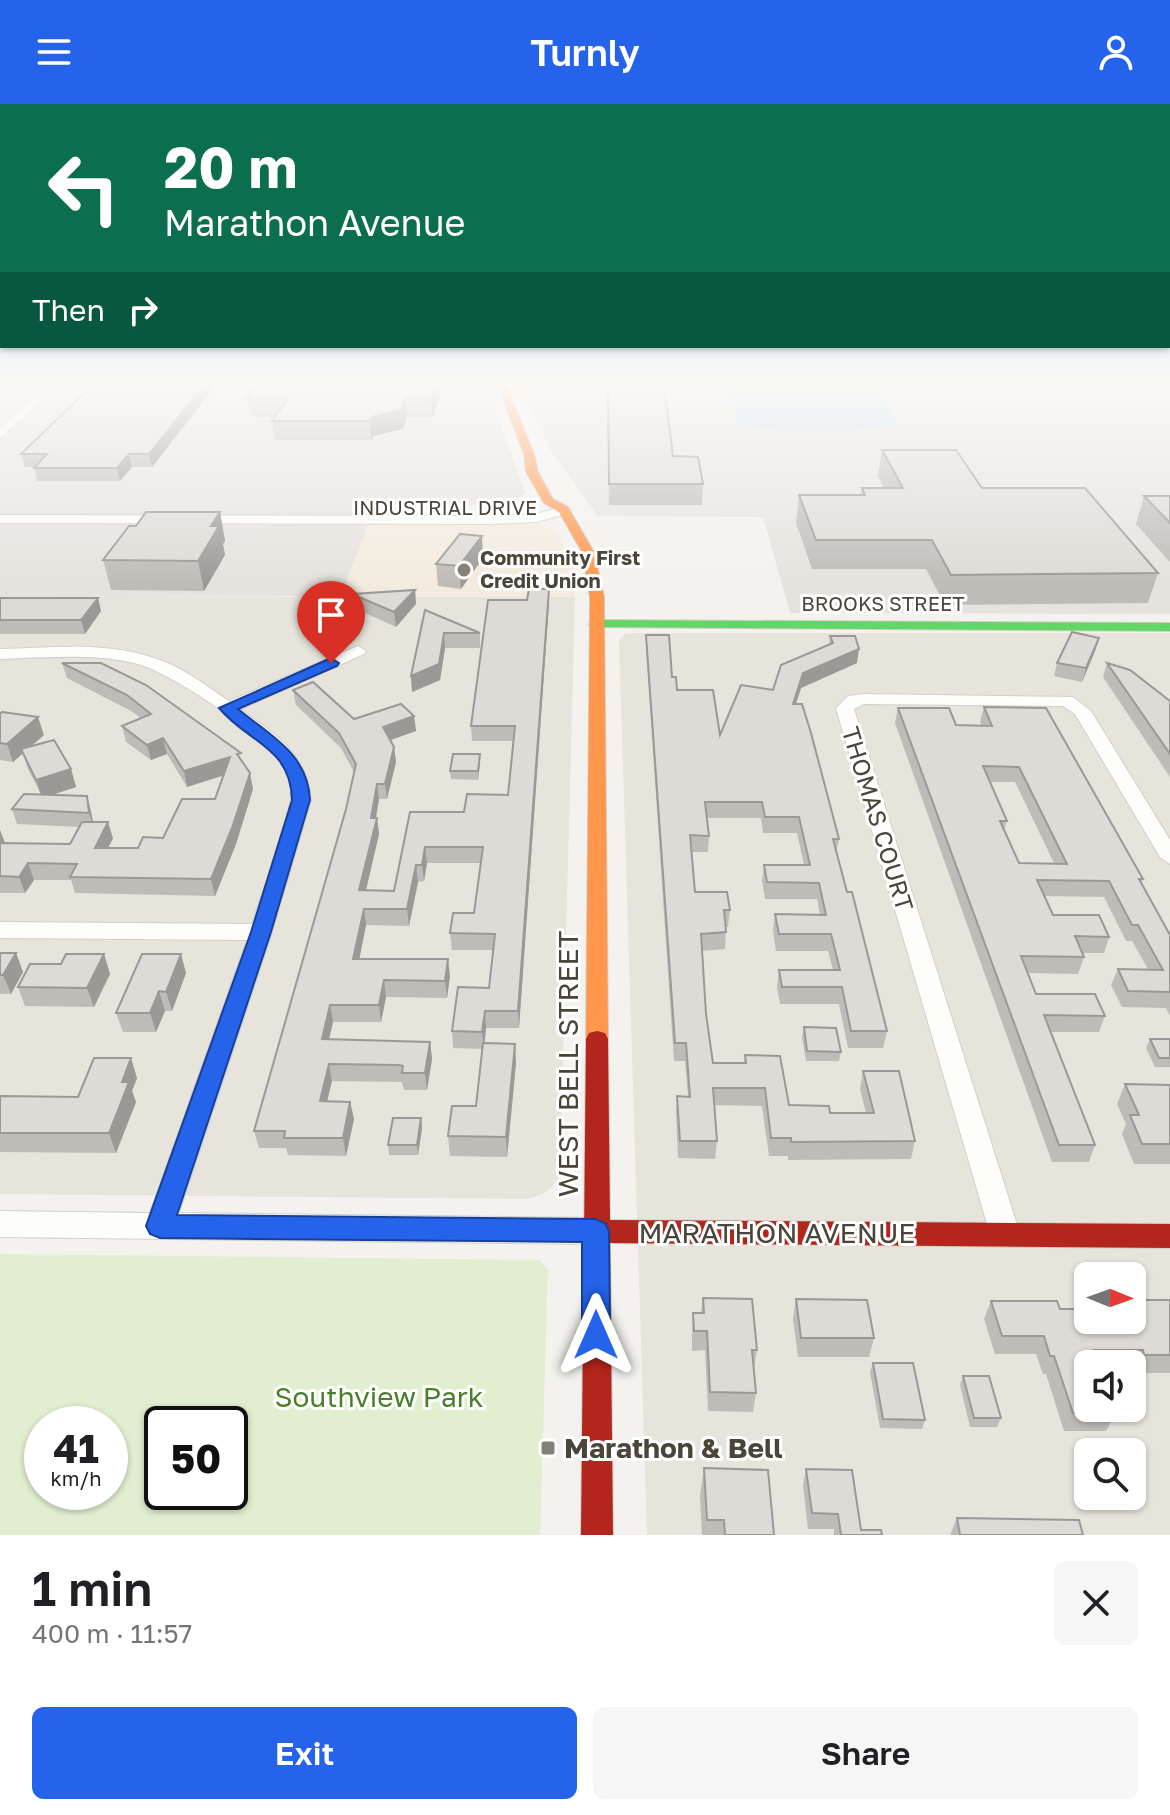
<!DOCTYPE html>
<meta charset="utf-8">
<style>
body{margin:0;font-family:"Golos Text",sans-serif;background:#f6f6f6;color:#202124;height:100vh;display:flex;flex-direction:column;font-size:30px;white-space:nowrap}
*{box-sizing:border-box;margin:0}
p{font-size:26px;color:#757577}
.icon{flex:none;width:44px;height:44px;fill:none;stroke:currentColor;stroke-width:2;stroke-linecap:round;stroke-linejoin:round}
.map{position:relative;height:1431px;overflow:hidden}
.side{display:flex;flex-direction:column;background:#fff;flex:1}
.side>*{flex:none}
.top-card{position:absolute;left:0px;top:0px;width:1170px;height:244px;box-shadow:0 2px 6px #0004;background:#0b6e4f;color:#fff;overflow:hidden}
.needle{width:52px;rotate:91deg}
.buttons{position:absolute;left:1074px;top:1158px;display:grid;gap:16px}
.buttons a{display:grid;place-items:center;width:72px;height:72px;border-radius:12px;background:#fff;box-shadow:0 2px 6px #0004;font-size:40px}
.speed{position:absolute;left:24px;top:1302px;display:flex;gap:16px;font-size:40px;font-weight:700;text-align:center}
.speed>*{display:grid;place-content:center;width:104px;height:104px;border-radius:50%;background:#fff;box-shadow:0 2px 6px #0004;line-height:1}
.speed small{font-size:20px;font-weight:400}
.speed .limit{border:4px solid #111;border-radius:12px;background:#fff;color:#111}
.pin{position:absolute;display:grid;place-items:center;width:68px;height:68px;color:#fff;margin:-82px -34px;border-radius:50% 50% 50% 0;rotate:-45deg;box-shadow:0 0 8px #0007}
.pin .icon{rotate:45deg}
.me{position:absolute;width:88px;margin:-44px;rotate:0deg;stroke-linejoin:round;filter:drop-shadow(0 0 6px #0008)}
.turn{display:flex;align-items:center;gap:28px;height:168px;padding:0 32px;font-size:36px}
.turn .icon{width:104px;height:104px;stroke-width:2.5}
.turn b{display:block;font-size:56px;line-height:68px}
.then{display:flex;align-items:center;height:76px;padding:0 32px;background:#0003;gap:16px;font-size:30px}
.round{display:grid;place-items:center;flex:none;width:84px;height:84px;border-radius:12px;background:#f6f6f6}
.summary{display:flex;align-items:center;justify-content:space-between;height:136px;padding:0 32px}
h1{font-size:48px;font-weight:600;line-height:60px}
.action{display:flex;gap:16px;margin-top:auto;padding:16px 32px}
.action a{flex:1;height:92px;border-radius:12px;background:#2563eb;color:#fff;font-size:32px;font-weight:600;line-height:92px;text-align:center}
.action a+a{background:#f6f6f6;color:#202124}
header{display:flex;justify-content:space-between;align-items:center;height:104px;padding:0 32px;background:#2563eb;color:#fff;font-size:36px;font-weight:600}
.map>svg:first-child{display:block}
.residential{fill:#e7e4dc;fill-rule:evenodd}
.commercial{fill:#f3ebdf}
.industrial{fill:#e6e2de}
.green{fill:#e1eecf;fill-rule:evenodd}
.water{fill:#c0ddf1}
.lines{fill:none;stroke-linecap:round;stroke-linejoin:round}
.street-casing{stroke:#d2d0cb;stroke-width:2}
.fast-casing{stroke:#d3cfc5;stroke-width:2}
.slow-casing{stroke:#d3cfc5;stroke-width:2}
.jam-casing{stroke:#d3cfc5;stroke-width:2}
.street{fill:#fdfdfc;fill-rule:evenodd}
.fast{fill:#63d668;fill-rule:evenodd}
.slow{fill:#ff974d;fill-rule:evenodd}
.jam{fill:#b3261e;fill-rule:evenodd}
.wall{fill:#bfbcb8;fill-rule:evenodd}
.shaded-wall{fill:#9b9996}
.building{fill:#dedbd6;stroke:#9b9996;stroke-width:2;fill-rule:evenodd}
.route{fill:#2563eb;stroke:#184099;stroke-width:2}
.poi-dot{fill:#868178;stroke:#fff;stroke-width:3}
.labels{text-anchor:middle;stroke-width:6;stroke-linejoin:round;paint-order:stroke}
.far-street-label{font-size:20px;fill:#4b4439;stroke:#fff}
.far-poi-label{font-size:20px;font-weight:bold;fill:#4b4439;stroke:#fff;text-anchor:start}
.street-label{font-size:24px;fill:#4b4439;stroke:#fff}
.near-street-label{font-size:28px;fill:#4b4439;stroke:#fff}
.near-park-label{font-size:28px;fill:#4a7f2a;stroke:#fff}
.near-poi-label{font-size:28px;font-weight:bold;fill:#4b4439;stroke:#fff;text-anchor:start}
</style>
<header><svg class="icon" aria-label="menu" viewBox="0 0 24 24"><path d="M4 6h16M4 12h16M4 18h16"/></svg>Turnly<svg class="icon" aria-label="person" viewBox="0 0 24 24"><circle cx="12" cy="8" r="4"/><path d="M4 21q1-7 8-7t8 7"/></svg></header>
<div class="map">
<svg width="1170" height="1431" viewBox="0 0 1170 1431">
<rect width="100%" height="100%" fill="#f4f2ee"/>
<g class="residential">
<polygon points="0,492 575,493 560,1066 558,1075 551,1084 541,1091 526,1095 0,1090"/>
<path d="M635,529h535v902h-523l-28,-895 6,-6zM1088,1172h44v44h-44zM1088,1260h44v44h-44zM1088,1348h44v44h-44z"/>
</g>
<polygon class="commercial" points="521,419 543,422 558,429 573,463 575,493 341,492 368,420"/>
<g class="industrial">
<polygon points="0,280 487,280 525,389 516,396 495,401 375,401 341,492 0,492"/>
<polygon points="521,280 1170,280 1170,510 790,509 763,413 598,412 551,347"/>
</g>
<path class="green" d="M0,1150l540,6 8,10 -8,265h-540zM42,1320h68v68h-68zM162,1320h68v68h-68z"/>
<path class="water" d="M724,280h149l24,38c-14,12 -123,8 -147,6l-13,-6 -6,-20 6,-4 -12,-7z"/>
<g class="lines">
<defs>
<g id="street">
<polygon points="49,280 61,280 0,334 0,325"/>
<polygon points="564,402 571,406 569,409 537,418 490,420 0,419 0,411 490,412 536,410"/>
<path d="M358,542l8,5 -2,3 -124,55c35,25 67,45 71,91l-39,132 -93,281 416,5 10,4 5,9 -5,9 -10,4 -595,-7v-26l150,2 97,-273 -247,-2v-16l252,2c9,-29 41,-109 39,-135 -1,-8 -2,-16 -7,-23 -20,-31 -114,-95 -150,-103 -43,-10 -90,-5 -134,-4v-10c50,-1 105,-8 154,9 27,8 51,27 75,43z"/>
<polygon points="864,590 1073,593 1091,607 1170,736 1170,760 1160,753 1075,610 1063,602 864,600 854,605 1020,1130 1015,1139 1005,1143 995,1139 990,1130 836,604 848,592"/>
</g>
<polygon id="fast" points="596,516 1170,519 1170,527 591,523 589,520"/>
<polygon id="slow" points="497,280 506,280 534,350 538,368 553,395 568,403 594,448 604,493 608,935 605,941 597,943 589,941 586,935 590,493 582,448 559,408 544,399 526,368 524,350"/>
<polygon id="jam" points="597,927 605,929 608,935 610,1116 1170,1120 1170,1144 610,1139 613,1431 581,1431 586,935 589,929"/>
</defs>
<use href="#street" class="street-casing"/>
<use href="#fast" class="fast-casing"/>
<use href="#slow" class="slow-casing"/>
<use href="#jam" class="jam-casing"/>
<use href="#street" class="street"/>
<use href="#fast" class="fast"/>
<use href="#slow" class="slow"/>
<use href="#jam" class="jam"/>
</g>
<g class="wall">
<polygon points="94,280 217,280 152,363 132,363 120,377 37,377 34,363 25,363 21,350"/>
<polygon points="443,280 433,313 407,313 403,325 374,332 372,336 275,336 272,317 275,313 251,313 247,294"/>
<polygon points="607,280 673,352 703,380 702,401 609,401"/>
<polygon points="882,346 982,384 1158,469 1148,499 945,501 926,465 812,465 796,419 799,391 861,391 862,384 884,384 878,372"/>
<polygon points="1144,392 1170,392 1170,458 1136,420"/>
<polygon points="220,408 225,437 223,440 225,451 204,487 111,486 103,456 136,422"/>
<polygon points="483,454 461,485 438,482 436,460"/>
<polygon points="549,485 549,499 519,924 486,924 484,939 515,940 516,959 507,1053 450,1052 448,1032 476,1002 482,945 453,944 452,927 489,884 493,846 452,846 450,829 474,809 481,759 427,759 424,777 418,778 409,822 366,821 359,855 450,872 447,894 386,893 381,918 333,918 329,935 430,938 432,955 427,986 404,986 402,978 332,977 327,997 350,998 354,1015 346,1052 288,1051 286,1044 259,1044 254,1027 346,705 354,668 341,644 296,601 293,586 354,615 414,612 416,627 390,636 394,643 396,658 387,695 379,695 376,714 377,714 379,730 366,786 394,787 410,708 464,708 508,691 513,637 472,637 471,622 527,496"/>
<polygon points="415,486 416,500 396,523 354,504 352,490"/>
<polygon points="0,494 98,494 101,507 85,530 0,530"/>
<polygon points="425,506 480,529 480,544 445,544 440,576 412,588 411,572"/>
<polygon points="646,531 672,573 677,586 720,631 829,541 830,532 857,559 801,584 796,600 839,735 836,749 887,927 883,944 848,944 839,900 780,900 777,883 779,866 833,866 828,847 776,847 773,827 775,810 820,811 817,795 765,795 762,777 764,761 804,761 797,729 763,729 761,714 707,714 709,732 708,748 692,748 695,788 730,806 728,823 726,823 725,845 702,847 706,910 713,959 744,959 745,951 789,1001 830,1009 866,1009 860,985 863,967 915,1037 911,1055 788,1056 788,1052 769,1052 762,1002 714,1001 717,1037 715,1055 678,1054 676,1010 677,992 688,992 685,957 674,957 646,545"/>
<polygon points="1099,534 1095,547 1082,578 1054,572 1057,559"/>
<polygon points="62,559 101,559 243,660 253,685 236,740 215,792 75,789 71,776 34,776 25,789 0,789 0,726 5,739 70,740 79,723 17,720 12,705 41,690 27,663 23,649 13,658 0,656 0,610 44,631 30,643 71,665 76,683 52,691 87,692 93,718 113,734 108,744 138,744 163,734 215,695 223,672 187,683 167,650 151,656 126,638 122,622 141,614 131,607 67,574"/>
<polygon points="1107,559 1170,597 1170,673 1103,573"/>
<path d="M984,603l159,172 -1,4 28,52v81l-4,-8 -44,-1 -11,-22 7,-16h30l-16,-28h-6l-22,-44 -60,-1 9,19 56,22 -5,16h-22l2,4 -6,17 -51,-1 9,21 69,22 -6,16h-48l44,113 -6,17h-37l-157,-439 3,-15 58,17 26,1 -2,-4zM989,678h26l39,81h-35l-15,-33 3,-9z"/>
<polygon points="480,658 478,676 451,675 450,667"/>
<polygon points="0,849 16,849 23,868 11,890 0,890"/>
<polygon points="104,850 110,870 94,903 25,902 18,883 61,860"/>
<polygon points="186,869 172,907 165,907 156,928 123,928 116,909"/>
<polygon points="804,923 841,948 839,957 806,957 802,933"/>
<polygon points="1150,935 1170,935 1170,963 1155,963 1146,944"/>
<polygon points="137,974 132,987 136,998 116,1049 0,1048 0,992 78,993"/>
<polygon points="1125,980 1170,981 1170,1060 1134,1060 1122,1030 1126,1020 1117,1000"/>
<polygon points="421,1014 422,1024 418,1051 389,1051 388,1041"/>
<polygon points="703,1194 757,1246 754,1265 756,1289 753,1308 708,1307 705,1246 692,1247 692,1228 693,1209 701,1209"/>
<polygon points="796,1195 874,1234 869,1253 798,1253 793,1215"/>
<polygon points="1170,1196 1170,1269 1135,1269 1133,1264 1132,1264 1132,1260 1088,1260 1116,1309 1106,1327 1064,1327 1046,1270 1043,1270 1036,1250 995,1250 984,1215 991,1197 1060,1205 1088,1216"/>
<polygon points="873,1259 925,1316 922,1325 880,1324 870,1268"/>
<polygon points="963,1272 1001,1314 997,1323 970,1323 960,1281"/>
<polygon points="704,1364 774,1431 702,1431 700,1392"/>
<polygon points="806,1365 861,1426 882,1431 834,1431 834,1425 808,1425 803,1381"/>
<polygon points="957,1414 1083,1431 950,1431"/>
</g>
<g class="shaded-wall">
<polygon points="205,280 217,280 152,363 149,350"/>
<polygon points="436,280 443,280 433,313 431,294"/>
<polygon points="405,294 407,313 403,325 374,332 372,336 369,317 372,313"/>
<polygon points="129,350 132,363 120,377 117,364"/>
<polygon points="220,408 225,437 223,440 225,451 204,487 198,457 211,422"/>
<polygon points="482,432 483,454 461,485 459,462"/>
<polygon points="549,485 549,499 519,924 518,907"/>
<polygon points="415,486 416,500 396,523 394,508"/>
<polygon points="98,494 101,507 85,530 81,516"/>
<polygon points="444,529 445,544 440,576 412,588 411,572"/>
<polygon points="1099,534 1095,547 1082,578 1086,564"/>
<polygon points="859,545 857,559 801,584 791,615 793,600 803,569"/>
<polygon points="414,612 416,627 385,638 383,623"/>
<polygon points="38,613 44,631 13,658 7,640"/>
<polygon points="163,634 167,650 151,656 147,641"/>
<polygon points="394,643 396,658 387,695 385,680"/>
<polygon points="480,650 480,658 478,676 478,667"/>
<polygon points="230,653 233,668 187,683 184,667"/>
<polygon points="71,665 76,683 42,694 36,676"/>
<polygon points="250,669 253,685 236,740 215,792 211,775"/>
<polygon points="377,680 379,695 373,730 371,714"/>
<polygon points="87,692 91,707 94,724 89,709"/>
<polygon points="377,714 379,730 362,803 359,786"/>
<polygon points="108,718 113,734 100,761 95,744"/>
<polygon points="0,726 6,742 0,751"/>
<polygon points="425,743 427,759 424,777 422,761"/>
<polygon points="28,759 34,776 25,789 19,773"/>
<polygon points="416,761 418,778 409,822 407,805"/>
<polygon points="364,805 366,821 356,872 353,855"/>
<polygon points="16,849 23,868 11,890 3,871"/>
<polygon points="104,850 110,870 94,903 87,884"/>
<polygon points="181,850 186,869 172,907 166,888"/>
<polygon points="448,855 450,872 447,894 445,877"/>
<polygon points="384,876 386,893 381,918 379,901"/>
<polygon points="159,887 165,907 156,928 150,909"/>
<polygon points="330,901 333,918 325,952 322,935"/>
<polygon points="485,907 486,924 484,945 482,928"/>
<polygon points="430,938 432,955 427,986 425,969"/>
<polygon points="515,940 516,959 507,1053 506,1033"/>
<polygon points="131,954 137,974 132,987 136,998 116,1049 109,1029 122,978"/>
<polygon points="329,960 332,977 323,1014 320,997"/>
<polygon points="350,998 354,1015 346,1052 343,1034"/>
<polygon points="421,1014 422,1024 418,1051 417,1041"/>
</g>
<g class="building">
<polygon points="94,280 205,280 149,350 129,350 117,364 34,364 47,350 21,350"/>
<polygon points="257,280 436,280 431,294 405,294 401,306 372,313 369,317 272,317 288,294 247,294"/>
<polygon points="608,280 664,280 673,352 698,353 703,380 609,380"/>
<polygon points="882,346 956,346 982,384 1085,384 1158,469 951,471 932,436 816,436 799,391 865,391 862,384 903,384"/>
<polygon points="1144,392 1170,392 1170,419"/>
<polygon points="146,408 220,408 211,422 219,422 198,457 103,456 129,422 136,422"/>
<polygon points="460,430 482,432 459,462 436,460"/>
<polygon points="529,485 549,485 518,907 485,907 482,928 452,927 458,883 489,884 495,830 450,829 453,809 474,809 483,743 425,743 422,761 416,761 407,805 364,805 353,855 448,855 445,877 384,876 379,901 330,901 322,935 430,938 425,969 402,969 403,962 399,961 329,960 320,997 350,998 343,1034 284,1034 285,1027 254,1027 346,705 356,660 339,629 293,586 313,578 354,615 401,600 414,612 383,623 394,643 385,680 377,680 371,714 377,714 359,786 394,787 410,708 464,708 467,690 508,691 515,622 471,622 488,496 527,496"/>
<polygon points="415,486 394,508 352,490"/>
<polygon points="0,494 98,494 81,516 0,516"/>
<polygon points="425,506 480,529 444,529 439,560 411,572"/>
<polygon points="1072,528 1099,534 1086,564 1057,559"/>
<polygon points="646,531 669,531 672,573 676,573 677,586 713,586 720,631 741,581 773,586 781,561 833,539 830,532 855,532 859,545 803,569 793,600 802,600 811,629 839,735 833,735 847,788 852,788 887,927 851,927 842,883 782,883 779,866 840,866 831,830 779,830 775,810 826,811 819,779 767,778 764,761 810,761 799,713 765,713 762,698 705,698 709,732 690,731 695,788 727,788 730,806 724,806 726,828 701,830 706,910 713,959 746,959 745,951 780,952 789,1001 829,1002 830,1009 874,1009 863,967 899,967 915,1037 791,1038 791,1034 771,1034 765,984 713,984 717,1037 680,1037 677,992 690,993 686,939 675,939"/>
<polygon points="62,559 101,559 146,581 241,649 237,650 250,669 232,724 211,775 70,773 77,760 28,759 19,773 0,772 0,739 70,740 82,718 108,718 95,744 138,744 143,733 163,734 182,695 215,695 230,653 184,667 163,634 147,641 122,622 151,610 127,591"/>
<polygon points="1107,559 1130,566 1170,597 1170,650"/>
<path d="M984,603l62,1 97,171h-4l31,56v57l-42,-1 -10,-22 45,1 -25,-45h-6l-23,-44 -72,-1 16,35h46l10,22 -34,-1 9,21 -63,-1 15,38h59l10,22 -61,-1 51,130h-36l-161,-437h51l7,17 36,1zM983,662l36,1 48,97 -48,-1 -19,-42h7z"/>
<polygon points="2,608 38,613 7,640 0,639 0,610"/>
<polygon points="54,636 71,665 36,676 21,645"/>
<polygon points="453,650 480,650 478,667 450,667"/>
<polygon points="24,690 87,692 89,709 12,705"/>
<polygon points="0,849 16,849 3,871 0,871"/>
<polygon points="66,850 104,850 87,884 18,883 30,860 61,860"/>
<polygon points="142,850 181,850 166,888 159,887 150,909 116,909"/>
<polygon points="804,923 836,924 841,948 807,947"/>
<polygon points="1150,935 1170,935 1170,954 1159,954"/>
<polygon points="483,939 515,940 506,1033 448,1032 452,1002 476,1002"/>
<polygon points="94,954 131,954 122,978 129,978 109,1029 0,1029 0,992 78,993"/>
<polygon points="1125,980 1170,981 1170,1040 1142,1040 1130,1011 1139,1011"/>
<polygon points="393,1014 421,1014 417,1041 388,1041"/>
<polygon points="703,1194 752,1195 757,1246 752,1246 756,1289 710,1288 707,1227 694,1227 693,1209 704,1209"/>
<polygon points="796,1195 867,1196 874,1234 801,1234"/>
<polygon points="1132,1196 1170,1196 1170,1251 1144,1251 1143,1246 1094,1246 1099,1260 1088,1260 1088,1304 1114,1304 1116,1309 1073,1309 1054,1252 1050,1252 1044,1232 1002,1232 991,1197 1057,1197 1060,1205 1088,1205 1088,1216 1132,1216"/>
<polygon points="873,1259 913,1259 925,1316 883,1315"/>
<polygon points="963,1272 989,1272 1001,1314 974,1314"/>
<polygon points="704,1364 768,1366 774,1431 725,1431 724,1416 707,1416"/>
<polygon points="806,1365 852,1366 861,1426 881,1426 882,1431 841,1431 838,1410 812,1409"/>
<polygon points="957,1414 1079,1416 1083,1431 960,1431"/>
</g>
<linearGradient id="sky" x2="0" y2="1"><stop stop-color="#98c4ec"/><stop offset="0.58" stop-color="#faf9f7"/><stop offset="1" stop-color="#faf9f7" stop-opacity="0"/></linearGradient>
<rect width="1170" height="481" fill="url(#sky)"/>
<path class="route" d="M331,554l8,5 -2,3 -99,43c33,27 70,45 72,91l-39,132 -94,283 418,4 10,4 4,8 1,104 -4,9 -10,4 -10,-4 -4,-9v-93l-422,-4 -10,-4 -4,-8 105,-294 41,-132c-1,-53 -44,-57 -73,-92z"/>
<g class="poi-dot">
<circle cx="464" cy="466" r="8"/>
<rect x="540" y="1336" width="16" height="16" rx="4"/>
</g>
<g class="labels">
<g class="far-street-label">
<text x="445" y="411">INDUSTRIAL DRIVE</text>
<text x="883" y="507">BROOKS STREET</text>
</g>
<g class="far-poi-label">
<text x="480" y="461">Community First<tspan x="480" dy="23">Credit Union</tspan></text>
</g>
<g class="street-label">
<text transform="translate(877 715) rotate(73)" y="8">THOMAS COURT</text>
</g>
<g class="near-street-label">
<text transform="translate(568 960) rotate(-90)" y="10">WEST BELL STREET</text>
<text x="777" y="1139">MARATHON AVENUE</text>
</g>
<g class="near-park-label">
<text x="379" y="1303">Southview Park</text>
</g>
<g class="near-poi-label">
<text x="564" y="1354">Marathon &amp; Bell</text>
</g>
</g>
</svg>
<div class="buttons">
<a><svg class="needle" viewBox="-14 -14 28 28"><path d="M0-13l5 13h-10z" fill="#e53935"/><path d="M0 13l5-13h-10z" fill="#757577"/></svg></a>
<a><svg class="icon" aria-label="sound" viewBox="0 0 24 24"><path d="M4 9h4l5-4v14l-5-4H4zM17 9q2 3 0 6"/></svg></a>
<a><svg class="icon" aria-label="search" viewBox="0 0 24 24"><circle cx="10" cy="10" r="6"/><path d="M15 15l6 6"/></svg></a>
</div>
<div class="speed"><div>41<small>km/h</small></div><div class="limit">50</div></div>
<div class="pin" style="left:331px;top:559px;background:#d93025"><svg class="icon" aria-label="arrive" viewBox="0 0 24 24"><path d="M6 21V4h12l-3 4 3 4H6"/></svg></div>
<svg class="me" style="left:596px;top:1231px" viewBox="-20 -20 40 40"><path d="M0-17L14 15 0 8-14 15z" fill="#2563eb" stroke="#fff" stroke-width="4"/></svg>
<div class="top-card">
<div class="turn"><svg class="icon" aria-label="left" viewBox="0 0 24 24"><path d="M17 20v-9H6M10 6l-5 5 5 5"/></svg><div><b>20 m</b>Marathon Avenue</div></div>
<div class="then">Then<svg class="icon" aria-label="right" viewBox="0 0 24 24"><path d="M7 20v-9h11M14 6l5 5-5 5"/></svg></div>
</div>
</div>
<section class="side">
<div class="summary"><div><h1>1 min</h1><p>400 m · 11:57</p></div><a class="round"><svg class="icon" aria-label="close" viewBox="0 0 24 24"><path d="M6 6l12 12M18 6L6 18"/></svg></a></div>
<div class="action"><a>Exit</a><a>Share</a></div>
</section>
